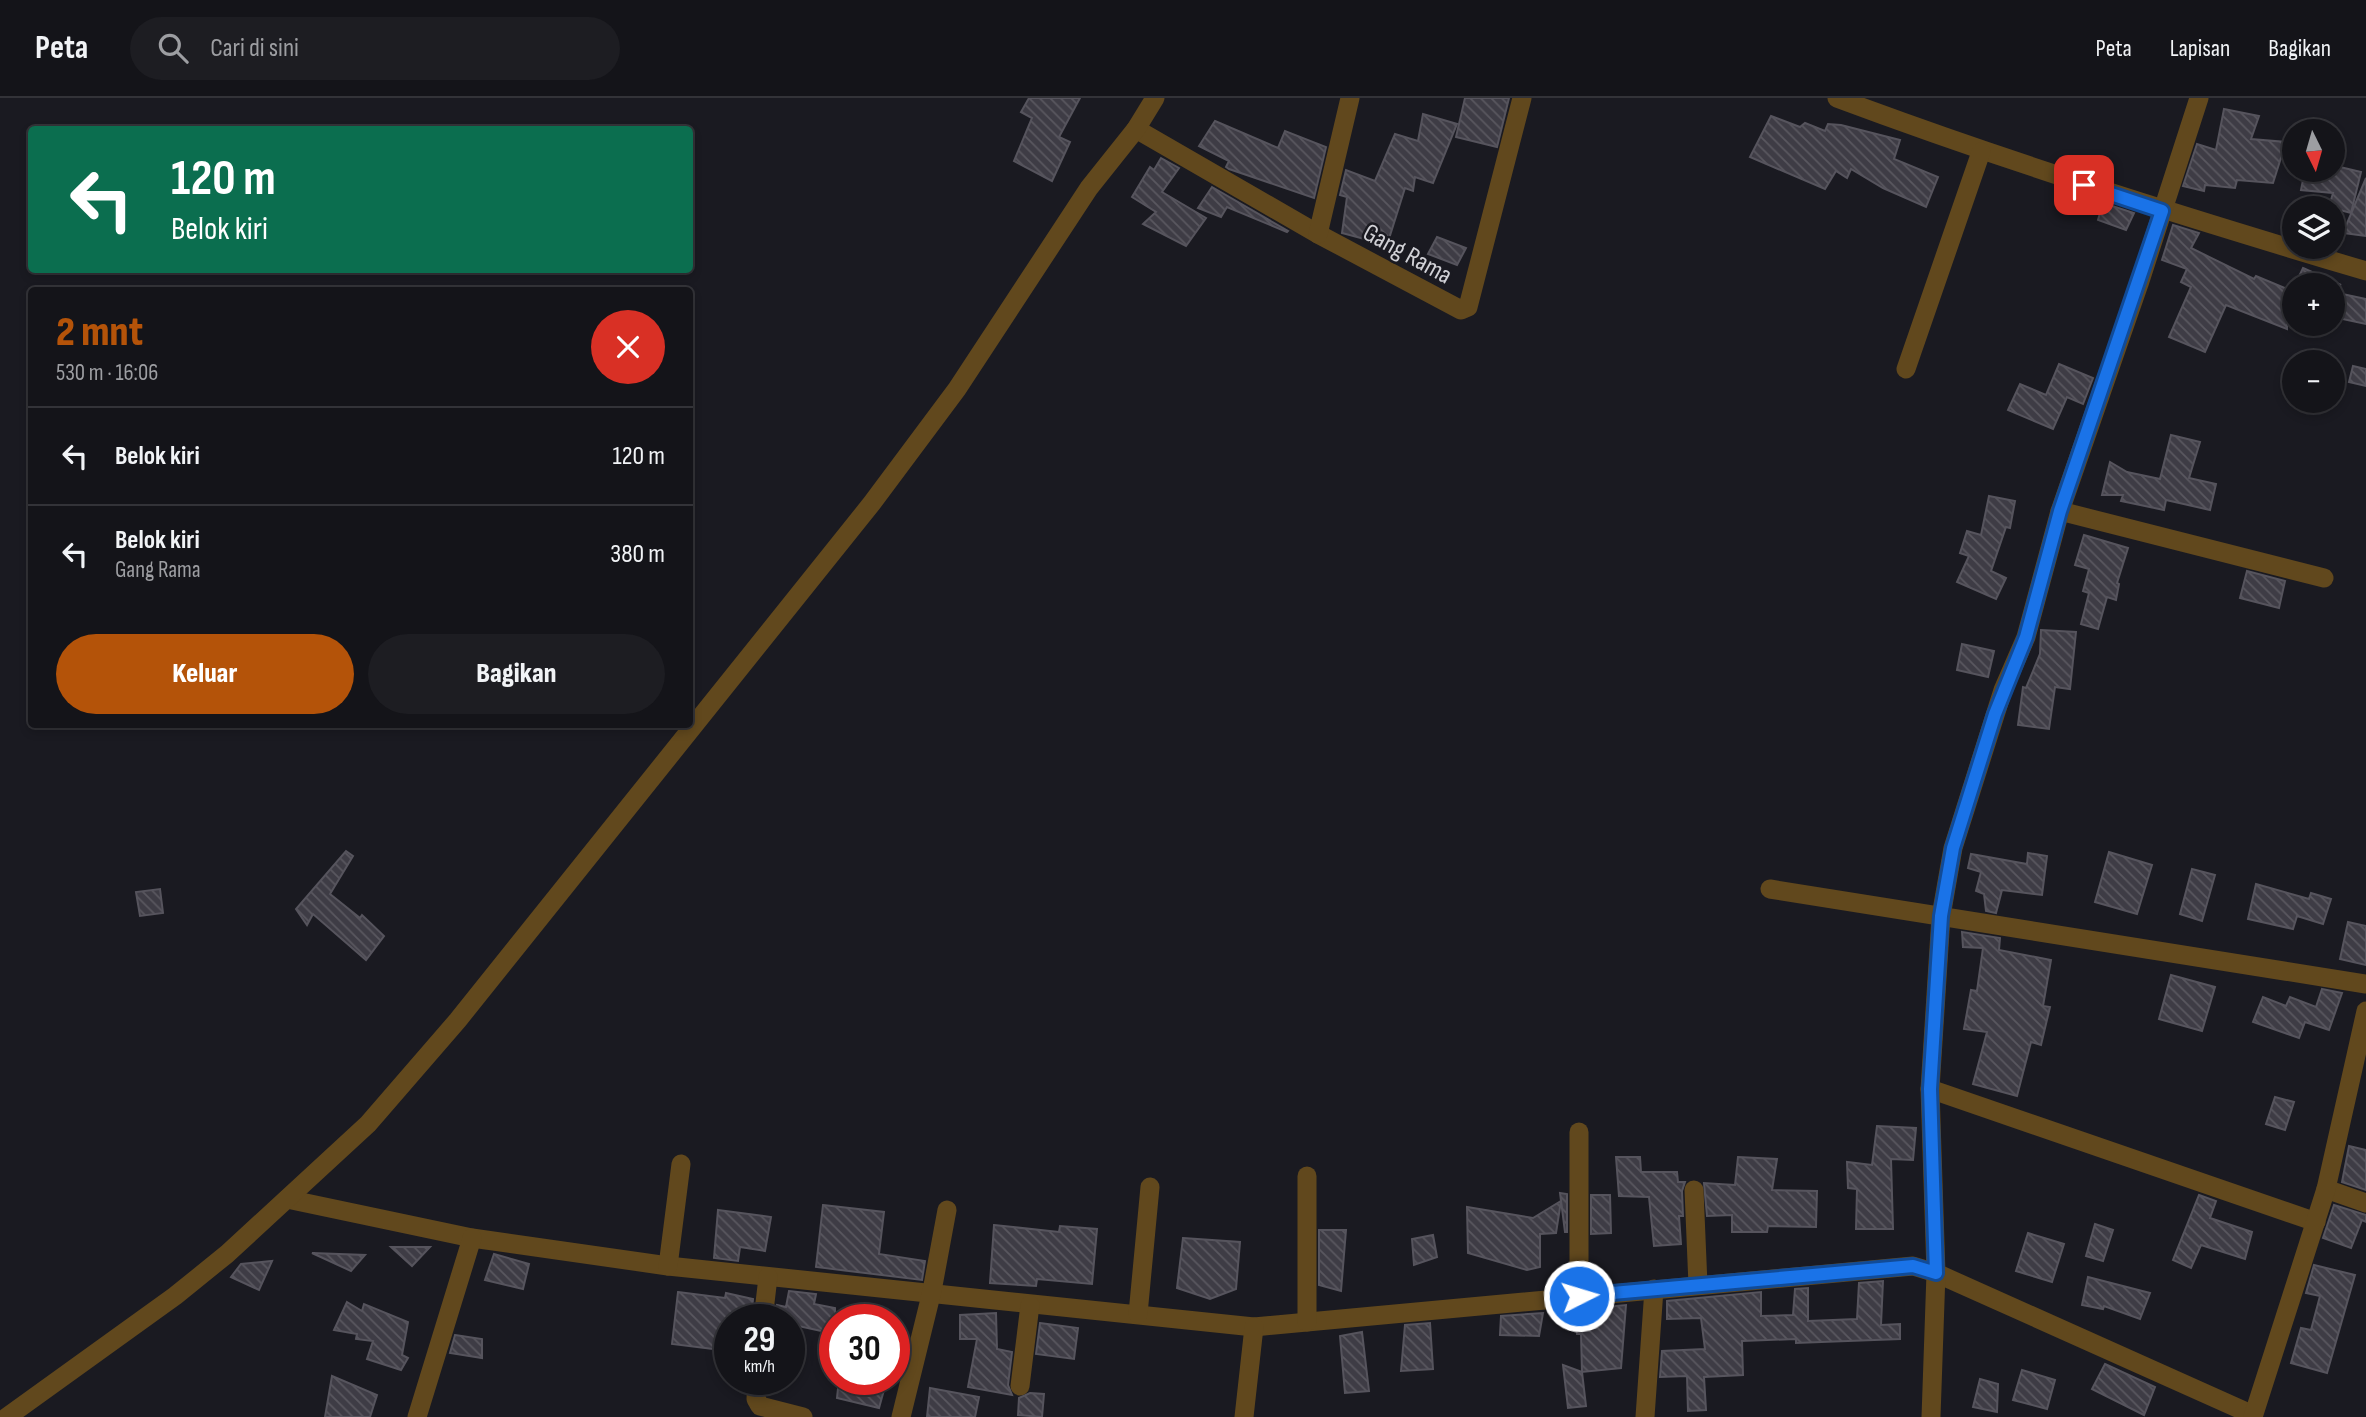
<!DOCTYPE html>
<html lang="id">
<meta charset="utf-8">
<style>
body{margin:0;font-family:"Sofia Sans Condensed",sans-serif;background:#1d1d22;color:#f1f3f6;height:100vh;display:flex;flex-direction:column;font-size:26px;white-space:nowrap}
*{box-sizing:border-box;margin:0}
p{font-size:23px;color:#9d9ea2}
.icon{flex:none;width:38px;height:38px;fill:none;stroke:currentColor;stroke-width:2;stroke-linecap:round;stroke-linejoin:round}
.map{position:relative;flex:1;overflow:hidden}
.side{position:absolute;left:28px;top:189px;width:665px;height:441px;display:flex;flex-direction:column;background:#141419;border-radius:7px;box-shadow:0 4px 10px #0003,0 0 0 2px #333338}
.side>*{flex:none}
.top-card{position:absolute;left:28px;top:28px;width:665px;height:147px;border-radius:7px;box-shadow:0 4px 10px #0003,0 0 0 2px #333338;background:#0b6e4f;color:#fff;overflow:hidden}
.needle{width:46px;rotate:175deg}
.buttons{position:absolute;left:2282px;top:21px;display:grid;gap:14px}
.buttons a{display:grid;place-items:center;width:63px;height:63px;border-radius:50%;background:#141419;box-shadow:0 4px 10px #0003,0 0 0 2px #333338;font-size:35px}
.speed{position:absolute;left:714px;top:1206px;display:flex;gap:14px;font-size:35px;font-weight:700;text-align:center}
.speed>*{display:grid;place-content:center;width:91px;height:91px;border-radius:50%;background:#141419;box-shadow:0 4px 10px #0003,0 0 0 2px #333338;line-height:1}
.speed small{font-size:18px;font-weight:400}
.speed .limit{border:10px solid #d22;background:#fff;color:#111}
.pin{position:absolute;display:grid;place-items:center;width:60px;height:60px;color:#fff;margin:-30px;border-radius:14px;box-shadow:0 4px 10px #0006}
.me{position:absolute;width:77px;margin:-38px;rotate:85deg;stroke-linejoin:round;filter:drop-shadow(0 0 5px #0008)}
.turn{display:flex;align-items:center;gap:24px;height:147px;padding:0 28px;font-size:32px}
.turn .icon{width:91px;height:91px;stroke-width:2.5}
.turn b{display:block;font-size:49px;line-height:60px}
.round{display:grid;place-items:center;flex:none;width:74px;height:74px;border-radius:37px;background:#1d1d22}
.summary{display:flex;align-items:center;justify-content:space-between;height:119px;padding:0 28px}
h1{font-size:42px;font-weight:800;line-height:52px;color:#b45309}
.primary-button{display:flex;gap:14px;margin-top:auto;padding:14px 28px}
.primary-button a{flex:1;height:80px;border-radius:42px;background:#b45309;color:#fff;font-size:28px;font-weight:800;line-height:80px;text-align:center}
.primary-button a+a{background:#1d1d22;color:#f1f3f6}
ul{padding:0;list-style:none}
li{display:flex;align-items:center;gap:21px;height:98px;padding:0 28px;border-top:2px solid #333338}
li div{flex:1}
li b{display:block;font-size:26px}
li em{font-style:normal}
header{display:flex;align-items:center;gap:42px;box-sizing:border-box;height:98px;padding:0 35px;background:#141419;border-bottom:2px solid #333338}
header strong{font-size:33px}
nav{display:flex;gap:38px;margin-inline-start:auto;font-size:24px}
.search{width:490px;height:63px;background:#1d1d22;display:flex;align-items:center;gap:18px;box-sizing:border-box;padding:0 24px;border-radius:38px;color:#9d9ea2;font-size:26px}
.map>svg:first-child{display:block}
.building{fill:url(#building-back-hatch);stroke:#56545d;stroke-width:2}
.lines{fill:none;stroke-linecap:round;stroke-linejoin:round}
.minor{stroke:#61481d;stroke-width:19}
.route-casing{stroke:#114b97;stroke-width:18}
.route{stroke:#1a73e8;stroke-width:12}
.labels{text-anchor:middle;stroke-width:5;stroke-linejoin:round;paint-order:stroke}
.street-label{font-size:26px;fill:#d1d1d6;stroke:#1a1a21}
</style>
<header>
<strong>Peta</strong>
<div class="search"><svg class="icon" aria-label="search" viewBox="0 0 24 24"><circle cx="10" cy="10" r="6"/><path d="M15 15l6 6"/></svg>Cari di sini</div>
<nav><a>Peta</a><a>Lapisan</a><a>Bagikan</a></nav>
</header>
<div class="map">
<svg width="2366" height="1319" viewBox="0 0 2366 1319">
<defs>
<pattern id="building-back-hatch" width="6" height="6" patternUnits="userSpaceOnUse" patternTransform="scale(1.75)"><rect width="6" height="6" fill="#3e3c45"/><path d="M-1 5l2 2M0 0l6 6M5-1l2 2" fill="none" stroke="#59575f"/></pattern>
</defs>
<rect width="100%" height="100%" fill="#1a1a21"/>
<g class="building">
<polygon points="1029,0 1080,0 1059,39 1070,44 1052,83 1014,63 1032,20 1021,14"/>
<polygon points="1465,0 1509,0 1497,49 1456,39"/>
<polygon points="2224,11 2259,18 2251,41 2286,44 2273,85 2237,82 2235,90 2205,87 2204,93 2183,88 2197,46 2216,52"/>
<polygon points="1423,16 1457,26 1433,85 1415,79 1413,93 1405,90 1387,147 1342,135 1347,99 1340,97 1346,72 1375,83 1395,36 1418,43"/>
<polygon points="1771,18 1800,29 1805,25 1825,33 1828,26 1841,27 1900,42 1894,61 1938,79 1926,109 1883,90 1851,71 1847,80 1836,73 1825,91 1750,59"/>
<polygon points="1215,23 1278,50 1285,33 1326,49 1314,100 1229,71 1226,69 1229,63 1199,48"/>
<polygon points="1161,60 1179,70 1162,94 1206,120 1186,148 1143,126 1156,114 1132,99 1150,69 1154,72"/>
<polygon points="2340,69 2361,74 2351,115 2329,109 2333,95 2301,92 2305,72 2339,72"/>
<polygon points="2366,80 2366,138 2343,135"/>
<polygon points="1212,89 1288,133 1287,134 1227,109 1221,119 1198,110"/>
<polygon points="2103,105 2134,115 2126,132 2098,122"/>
<polygon points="2173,127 2199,135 2191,150 2254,181 2256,178 2287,191 2287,231 2226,207 2205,254 2169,239 2191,189 2181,184 2187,171 2162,162"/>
<polygon points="1437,139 1466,150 1457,167 1428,156"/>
<polygon points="2303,170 2341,187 2295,187"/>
<polygon points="2333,194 2366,201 2366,226 2333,219"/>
<polygon points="2059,266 2093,280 2083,306 2067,299 2053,331 2008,312 2020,286 2046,297"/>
<polygon points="2353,268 2366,271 2366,288 2349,284"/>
<polygon points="2171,337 2200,344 2189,380 2216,386 2210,412 2166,402 2164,412 2121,403 2123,397 2102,397 2110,364 2127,374 2160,381"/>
<polygon points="1989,398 2015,403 2010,430 2006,429 1991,473 2006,480 1996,501 1957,484 1969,458 1960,455 1967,433 1981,437"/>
<polygon points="2084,437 2128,450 2117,485 2119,486 2116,502 2107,499 2098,531 2081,526 2089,495 2083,493 2089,471 2075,467"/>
<polygon points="2247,473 2285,483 2279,510 2240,500"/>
<polygon points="2041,532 2076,534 2070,591 2055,589 2049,631 2018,627 2023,589 2026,590 2040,556"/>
<polygon points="1962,546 1994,553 1988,579 1957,572"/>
<polygon points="346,753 353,758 330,796 360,820 362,817 384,838 366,862 313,816 307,827 296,811"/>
<polygon points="2109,754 2152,767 2137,816 2095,804"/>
<polygon points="2028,755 2047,758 2042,797 2002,792 1996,815 1986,813 1984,796 1976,793 1981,774 1968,770 1971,756 2027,766"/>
<polygon points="2192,771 2215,777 2202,823 2180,816"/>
<polygon points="2256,786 2309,801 2311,795 2331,801 2323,826 2297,818 2293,831 2248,821"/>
<polygon points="160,791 163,815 140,818 136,794"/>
<polygon points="2348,824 2366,828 2366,867 2340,861"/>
<polygon points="1962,834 2000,840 1999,852 2051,862 2043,908 2050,909 2041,947 2031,944 2017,998 1973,986 1987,934 1964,931 1971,892 1977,893 1983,850 1963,849"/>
<polygon points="2171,877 2215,889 2202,933 2159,921"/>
<polygon points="2322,891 2342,895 2329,932 2305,924 2299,940 2253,924 2263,899 2286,908 2290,899 2316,909"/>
<polygon points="2275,999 2294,1004 2285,1032 2266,1026"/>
<polygon points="1877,1028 1916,1030 1913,1062 1891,1061 1893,1131 1856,1131 1857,1091 1848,1090 1847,1064 1872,1067"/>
<polygon points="2349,1048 2366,1052 2366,1092 2342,1084"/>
<polygon points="1616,1059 1640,1059 1641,1074 1677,1074 1678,1084 1685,1084 1682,1093 1683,1118 1679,1118 1681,1146 1654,1148 1649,1099 1619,1098"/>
<polygon points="1738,1059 1777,1061 1772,1092 1817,1093 1816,1129 1768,1128 1767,1134 1732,1134 1732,1117 1707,1118 1704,1085 1735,1087"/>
<polygon points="1560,1095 1567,1096 1567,1134 1565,1134"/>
<polygon points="1591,1097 1610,1097 1611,1135 1591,1136"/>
<polygon points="2199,1097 2216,1103 2210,1120 2252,1134 2245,1161 2201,1147 2191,1170 2173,1162"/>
<polygon points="1561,1103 1556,1135 1540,1136 1540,1169 1527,1172 1468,1155 1467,1109 1533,1120"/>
<polygon points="823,1107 884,1114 879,1156 925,1163 922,1182 816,1169"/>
<polygon points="2334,1107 2366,1117 2366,1124 2362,1122 2351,1150 2323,1140"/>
<polygon points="718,1112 771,1119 765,1153 740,1149 738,1163 714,1160"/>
<polygon points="2095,1126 2113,1132 2103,1163 2086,1158"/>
<polygon points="994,1127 1059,1134 1060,1128 1097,1131 1092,1186 1037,1181 1036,1188 990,1185"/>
<polygon points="1319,1132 1346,1132 1341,1193 1319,1187"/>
<polygon points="2028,1135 2064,1146 2052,1184 2016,1173"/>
<polygon points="1433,1137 1437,1159 1414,1167 1412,1141"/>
<polygon points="1183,1140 1240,1144 1236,1191 1210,1201 1177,1190"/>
<polygon points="391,1149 430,1149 412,1168"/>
<polygon points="312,1155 365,1157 351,1173"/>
<polygon points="494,1156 529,1166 523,1191 485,1182"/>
<polygon points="272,1163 259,1192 231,1179 241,1166"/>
<polygon points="2314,1167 2355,1177 2327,1275 2291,1265 2301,1230 2311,1232 2320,1198 2306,1195"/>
<polygon points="2088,1179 2150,1195 2140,1221 2104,1208 2103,1211 2082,1207"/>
<polygon points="1883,1183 1881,1227 1900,1226 1900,1241 1796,1245 1796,1241 1742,1243 1743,1277 1704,1279 1706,1312 1688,1313 1687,1278 1660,1279 1662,1253 1705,1251 1701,1220 1667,1221 1667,1203 1761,1194 1761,1218 1793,1217 1795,1191 1808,1190 1808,1223 1857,1221 1859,1185"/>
<polygon points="789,1193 816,1196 814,1206 835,1210 835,1236 789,1226 789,1222 775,1222 777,1207 786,1209"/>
<polygon points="678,1194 725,1200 726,1195 753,1201 751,1222 730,1222 730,1253 672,1246"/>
<polygon points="347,1204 362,1213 364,1206 408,1224 402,1257 408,1260 401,1272 367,1261 373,1243 356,1241 357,1236 334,1232"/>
<polygon points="1626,1207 1621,1270 1582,1274 1581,1236 1577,1236 1574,1212"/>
<polygon points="996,1215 997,1251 1012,1254 1008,1287 1012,1297 968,1289 977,1241 960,1241 960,1217"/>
<polygon points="1543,1215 1539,1238 1500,1237 1501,1218"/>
<polygon points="1040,1225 1078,1230 1074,1261 1036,1256"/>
<polygon points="1430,1225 1433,1271 1401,1273 1405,1227"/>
<polygon points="1362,1234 1369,1293 1345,1295 1340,1238"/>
<polygon points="455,1237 482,1241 482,1260 450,1255"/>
<polygon points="2105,1266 2155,1289 2144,1317 2092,1291"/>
<polygon points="1563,1267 1582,1274 1586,1308 1568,1310"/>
<polygon points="2022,1272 2055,1282 2047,1311 2013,1302"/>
<polygon points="332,1278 377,1297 370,1319 325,1319"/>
<polygon points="839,1281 887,1281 879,1310 837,1300"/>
<polygon points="1980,1281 1998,1286 1997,1314 1973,1309"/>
<polygon points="930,1290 979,1299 975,1319 927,1319"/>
<polygon points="1030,1295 1044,1296 1042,1319 1018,1317 1019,1300"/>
</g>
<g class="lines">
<g class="minor">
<path d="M1837,0c174,65 351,120 529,173"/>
<polyline points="1136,31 1318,136 1461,212 1468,209 1522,0"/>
<polyline points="1318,136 1350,0"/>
<polyline points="1906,271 1981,54"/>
<polyline points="2060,413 2324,480"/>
<polyline points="1770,791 2366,886"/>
<polyline points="1930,991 2316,1124"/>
<polyline points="1579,1034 1579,1198"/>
<polyline points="2326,1091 2366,1105"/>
<polyline points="1694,1092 1698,1187"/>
<polyline points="287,1101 472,1140 668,1168 1254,1229 1913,1168 1936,1175 2253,1317"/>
<polyline points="668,1168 681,1066"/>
<polyline points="1138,1216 1150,1089"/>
<polyline points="763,1222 768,1179"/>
<polyline points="1307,1224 1307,1078"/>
<polyline points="757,1281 756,1301 760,1308 803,1319"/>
<polyline points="1020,1288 1030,1207"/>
<polyline points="7,1319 175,1198 227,1156 368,1026 458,922 872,405 957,291 1089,90 1136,31 1155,0"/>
<polyline points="417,1319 472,1140"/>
<polyline points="901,1319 932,1193 947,1112"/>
<polyline points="1244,1319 1254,1229"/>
<polyline points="1645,1319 1654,1191"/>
<polyline points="1931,1319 1936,1175 1930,991 1941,818 1953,750 2003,592 2026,539 2060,413 2139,186 2199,0"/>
<polyline points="2253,1319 2326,1091 2366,913"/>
</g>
</g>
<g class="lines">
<defs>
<polyline id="route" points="1579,1198 1913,1168 1936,1175 1930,991 1941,818 1953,750 1995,616 2026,539 2060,413 2162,113 2084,87"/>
</defs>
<use href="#route" class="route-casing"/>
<use href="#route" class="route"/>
</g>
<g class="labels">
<g class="street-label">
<text transform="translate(1408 155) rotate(29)" y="9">Gang Rama</text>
</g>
</g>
</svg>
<div class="buttons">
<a><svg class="needle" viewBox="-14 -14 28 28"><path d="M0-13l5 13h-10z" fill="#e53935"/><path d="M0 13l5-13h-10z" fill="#9d9ea2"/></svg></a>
<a><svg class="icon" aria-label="layers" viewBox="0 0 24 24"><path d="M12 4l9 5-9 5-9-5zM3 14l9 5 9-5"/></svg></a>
<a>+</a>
<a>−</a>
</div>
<div class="speed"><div>29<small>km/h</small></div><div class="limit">30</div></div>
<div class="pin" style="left:2084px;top:87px;background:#d93025"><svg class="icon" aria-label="arrive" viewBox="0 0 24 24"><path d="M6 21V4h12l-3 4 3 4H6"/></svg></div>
<svg class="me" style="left:1579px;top:1198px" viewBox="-20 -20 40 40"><circle r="17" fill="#1a73e8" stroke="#fff" stroke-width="3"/><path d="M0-11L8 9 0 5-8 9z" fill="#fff"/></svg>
<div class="top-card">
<div class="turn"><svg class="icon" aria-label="left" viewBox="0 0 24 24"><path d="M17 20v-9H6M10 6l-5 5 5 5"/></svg><div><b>120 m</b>Belok kiri</div></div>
</div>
<section class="side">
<div class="summary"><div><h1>2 mnt</h1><p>530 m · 16:06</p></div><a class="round" style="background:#d93025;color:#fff"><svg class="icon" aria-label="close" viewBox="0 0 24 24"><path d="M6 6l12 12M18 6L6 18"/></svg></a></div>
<ul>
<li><svg class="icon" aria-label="left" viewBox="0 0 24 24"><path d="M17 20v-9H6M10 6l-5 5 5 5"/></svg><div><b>Belok kiri</b></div><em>120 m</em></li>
<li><svg class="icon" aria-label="left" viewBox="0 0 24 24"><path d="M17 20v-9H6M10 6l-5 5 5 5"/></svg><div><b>Belok kiri</b><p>Gang Rama</p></div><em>380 m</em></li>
</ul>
<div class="primary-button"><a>Keluar</a><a>Bagikan</a></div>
</section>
</div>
